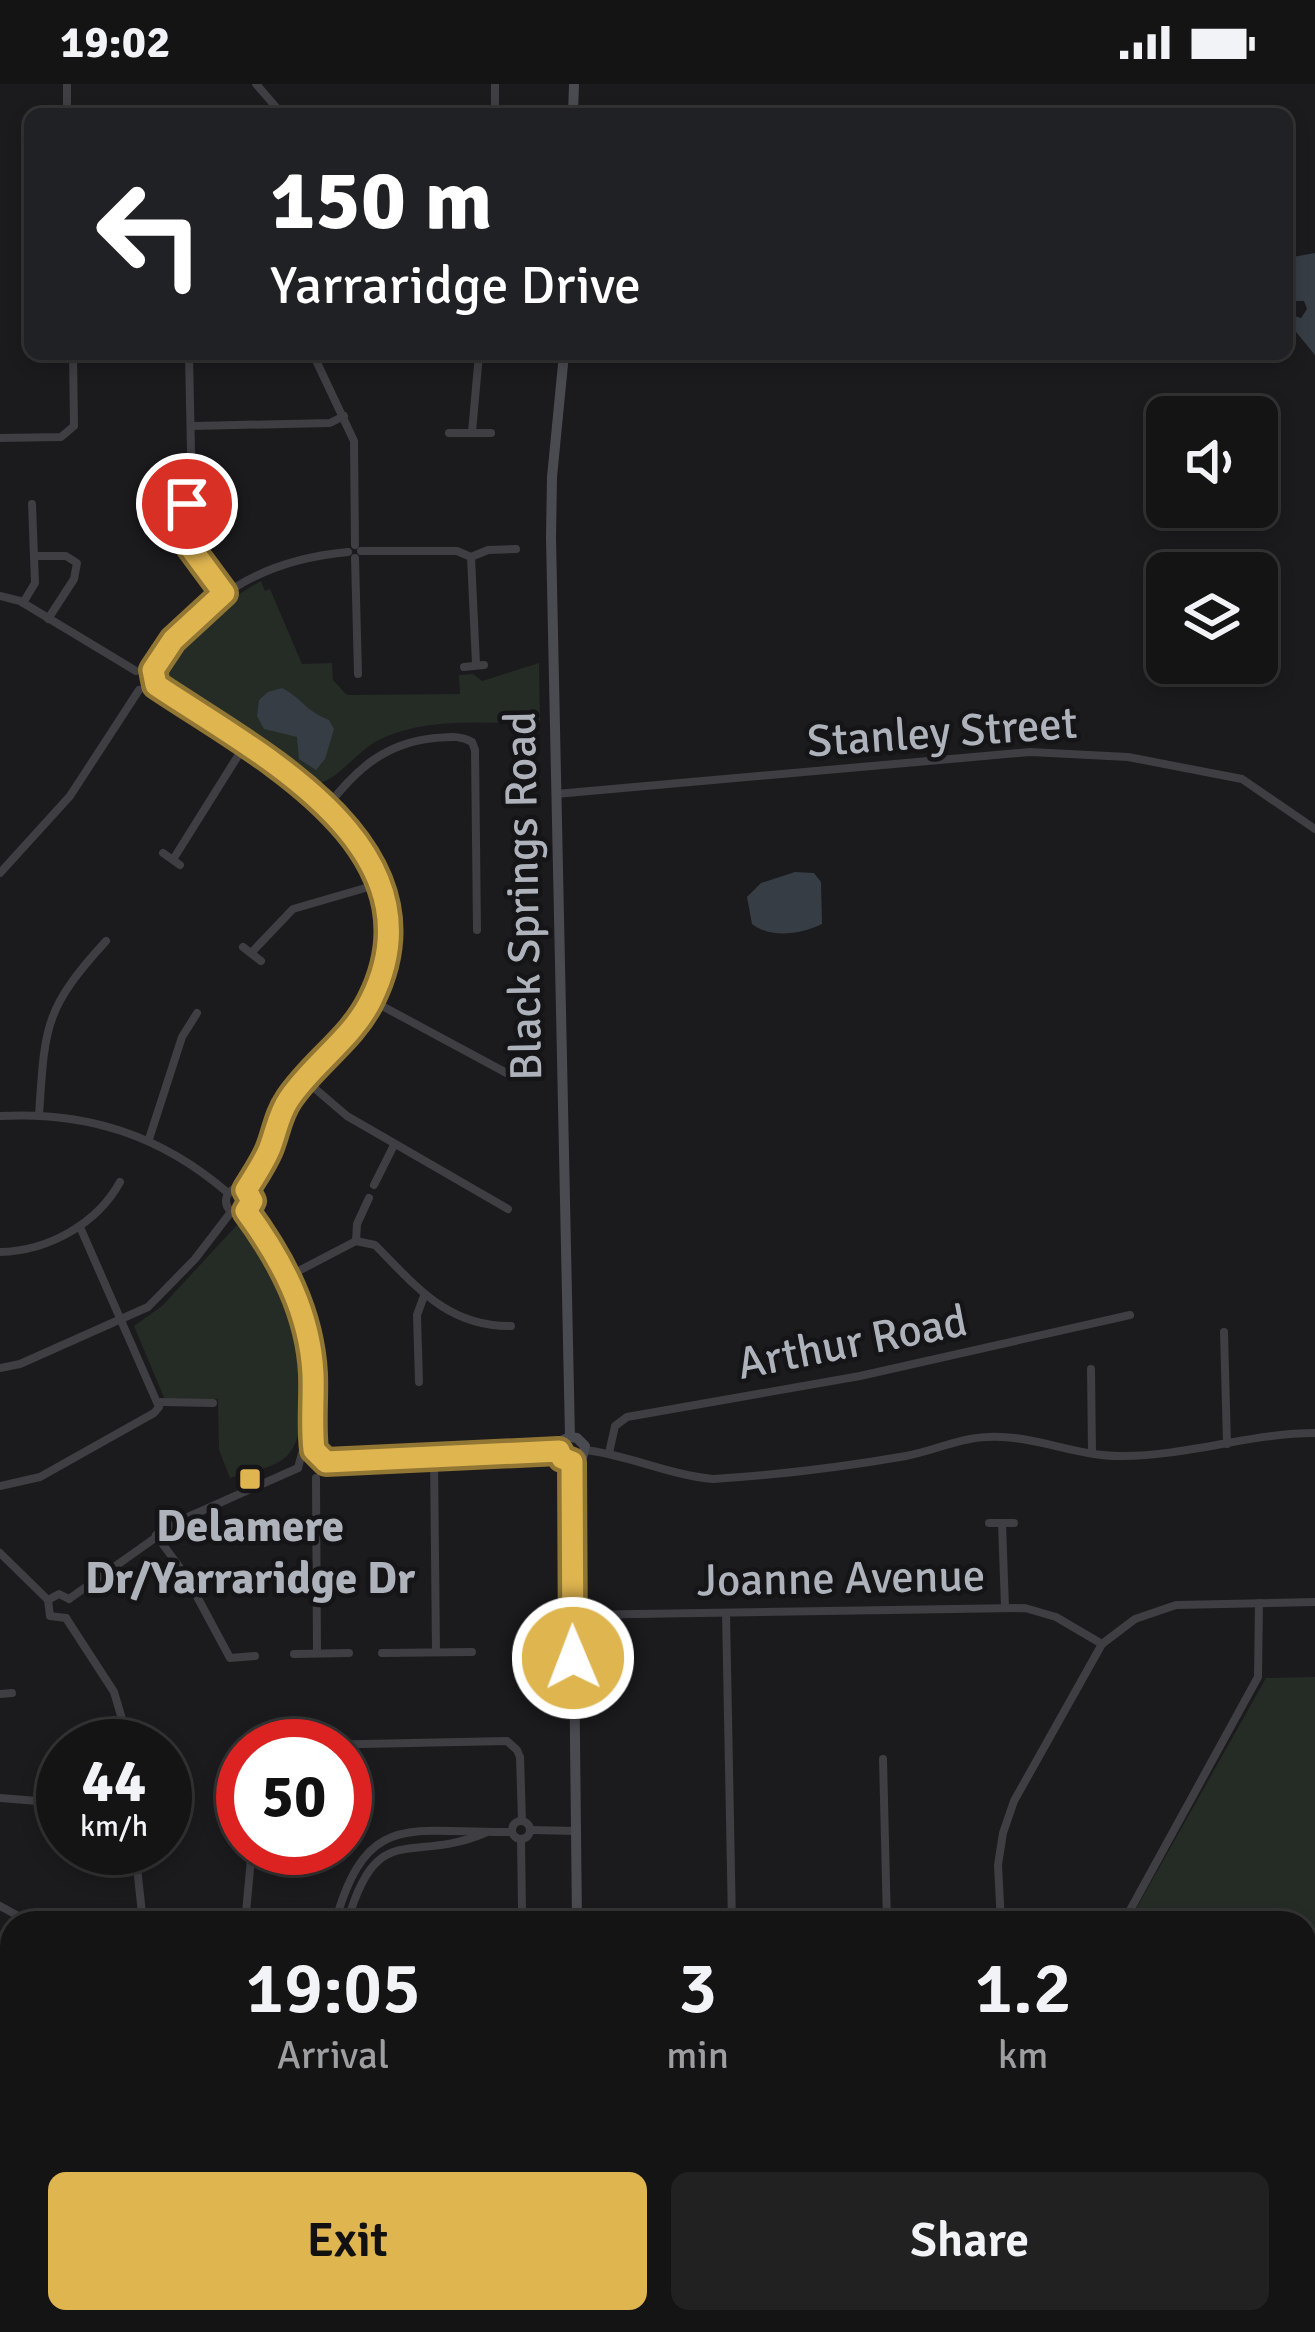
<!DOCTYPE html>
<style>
body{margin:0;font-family:Signika,sans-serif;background:#212122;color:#f1f3f6;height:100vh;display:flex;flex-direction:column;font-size:45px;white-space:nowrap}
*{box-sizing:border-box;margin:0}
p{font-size:39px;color:#9d9ea0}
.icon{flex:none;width:66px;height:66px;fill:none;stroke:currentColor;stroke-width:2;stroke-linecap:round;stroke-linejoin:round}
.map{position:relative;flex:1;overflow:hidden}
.details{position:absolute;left:0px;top:1827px;width:1317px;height:423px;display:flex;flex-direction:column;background:#141415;border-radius:36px 36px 0 0;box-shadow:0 6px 18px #0003,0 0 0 3px #333334}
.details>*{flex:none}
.hud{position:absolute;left:24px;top:24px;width:1269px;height:252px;border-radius:18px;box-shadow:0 6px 18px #0003,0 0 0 3px #333334;background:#202124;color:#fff;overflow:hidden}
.buttons{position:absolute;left:1146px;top:312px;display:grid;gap:24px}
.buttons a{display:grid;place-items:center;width:132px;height:132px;border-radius:18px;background:#141415;box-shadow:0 6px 18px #0003,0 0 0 3px #333334;font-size:60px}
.speed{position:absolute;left:36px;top:1635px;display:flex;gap:24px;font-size:60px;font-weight:700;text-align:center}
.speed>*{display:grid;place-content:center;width:156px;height:156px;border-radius:50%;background:#141415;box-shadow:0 6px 18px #0003,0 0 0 3px #333334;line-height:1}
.speed small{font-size:30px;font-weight:400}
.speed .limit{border:18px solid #d22;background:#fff;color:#111}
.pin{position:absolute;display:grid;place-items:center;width:102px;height:102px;color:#fff;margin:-51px;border:6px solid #fff;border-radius:50%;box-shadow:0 3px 12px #0007}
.me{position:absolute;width:132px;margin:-66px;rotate:359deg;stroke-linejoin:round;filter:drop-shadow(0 0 9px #0008)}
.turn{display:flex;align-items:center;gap:42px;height:252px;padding:0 48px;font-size:54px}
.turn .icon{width:156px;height:156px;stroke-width:2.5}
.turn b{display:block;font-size:84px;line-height:102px}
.eta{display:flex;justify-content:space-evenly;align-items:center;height:204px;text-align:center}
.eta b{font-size:72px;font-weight:600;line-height:84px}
.primary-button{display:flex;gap:24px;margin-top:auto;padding:24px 48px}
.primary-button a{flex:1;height:138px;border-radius:18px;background:#dfb550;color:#111;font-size:48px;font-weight:600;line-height:138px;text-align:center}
.primary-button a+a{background:#212122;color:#f1f3f6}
.status{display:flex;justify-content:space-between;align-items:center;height:84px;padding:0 60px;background:#141415;direction:ltr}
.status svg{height:33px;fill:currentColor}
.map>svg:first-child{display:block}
.built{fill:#272729}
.green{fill:#252c26}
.water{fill:#363d44}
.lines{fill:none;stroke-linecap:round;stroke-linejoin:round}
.minor{stroke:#3e3e43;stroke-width:8}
.secondary{stroke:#4a4b51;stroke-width:10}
.trunk{stroke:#606268;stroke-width:12}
.route-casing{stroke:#917634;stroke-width:30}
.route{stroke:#dfb550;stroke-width:21}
.poi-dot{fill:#dfb550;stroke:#151517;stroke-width:4.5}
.labels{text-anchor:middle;stroke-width:9;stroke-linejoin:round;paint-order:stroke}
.street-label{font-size:45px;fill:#aeb2ba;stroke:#151517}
.poi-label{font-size:45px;font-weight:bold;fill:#aeb2ba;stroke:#151517}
</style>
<div class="status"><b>19:02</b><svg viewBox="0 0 49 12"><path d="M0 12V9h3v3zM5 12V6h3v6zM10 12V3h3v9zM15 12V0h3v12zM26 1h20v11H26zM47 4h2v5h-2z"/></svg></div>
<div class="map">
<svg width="1315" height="2248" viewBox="0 0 1315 2248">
<rect width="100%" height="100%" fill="#1b1a1c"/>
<g class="built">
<polygon points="33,2238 212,2238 230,2248 34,2248"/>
<polygon points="424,2238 935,2238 938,2248 433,2248"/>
</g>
<g class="green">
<path d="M261,497l4,10 5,-2 32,75 30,-1 1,17 14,15 113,-1 -1,-19 14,-1 9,7 57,-18 1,60c-52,1 -113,-7 -161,17 -21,10 -42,41 -61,43l-50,-39 -97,-62 -5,-19c28,-33 57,-61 95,-82z"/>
<path d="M237,1141c48,19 94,202 45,235 -13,9 -37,13 -52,18l-11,-28 -1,-51 -53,1 -31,-74 28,-20z"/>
<polygon points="1315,1593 1315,1920 1305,1923 1305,1839 1128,1839 1266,1594"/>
</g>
<g class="water">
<polygon points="1315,169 1315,271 1287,237 1291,231 1301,234 1307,225 1304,217 1296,217 1292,211 1287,229 1287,174"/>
<path d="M282,604c21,11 22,22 47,32l5,9 -9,30 -9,11 -17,-11 -2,-22 -33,-8 -7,-13 2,-16 9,-8z"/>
<path d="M795,788l19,1 7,9 1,42c-20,10 -51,15 -70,0l-5,-27 14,-14z"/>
</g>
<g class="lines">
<g class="minor">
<polyline points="67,0 67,30"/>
<polyline points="256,0 282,30"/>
<polyline points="495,0 495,22"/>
<polyline points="189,270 191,368"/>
<polyline points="313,270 354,357 355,461"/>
<polyline points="193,342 330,339 344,332"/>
<polyline points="472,348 479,270"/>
<polyline points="449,349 491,349"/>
<polyline points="0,354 61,353 74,342 73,270"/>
<polyline points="186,420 190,463 223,509"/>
<polyline points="361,467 457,467 471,473 488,466 516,465"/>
<polyline points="34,472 66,472 77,479 74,495 48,535"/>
<polyline points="471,473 476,580"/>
<polyline points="355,474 358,590"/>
<polyline points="0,512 20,517 136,587"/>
<polyline points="23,519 35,499 32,420"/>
<polyline points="464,583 484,581"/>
<path d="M153,586c50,-73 107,-110 195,-118"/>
<path d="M156,601c101,68 291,162 215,315 -19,39 -58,63 -82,99 -11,16 -13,34 -20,51 -6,14 -15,27 -23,40"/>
<polyline points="556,710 1030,668 1128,673 1242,695 1315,745"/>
<path d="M327,723c29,-38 58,-64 108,-69 14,-1 25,-3 37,4l3,8 2,180"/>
<polyline points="163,769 180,781"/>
<polyline points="174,774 246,659"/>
<polyline points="0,789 70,712 139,606"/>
<polyline points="243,863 261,877"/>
<polyline points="252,868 293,825 379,800"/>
<polyline points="371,916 514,993"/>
<polyline points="305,996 347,1032 508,1125"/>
<path d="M39,1031c6,-89 5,-106 67,-174"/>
<path d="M0,1032c88,-5 162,20 228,77"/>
<polyline points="149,1055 182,953 197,929"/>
<polyline points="374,1101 394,1061"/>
<circle cx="239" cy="1117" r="13"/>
<path d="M246,1128c36,48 64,101 67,162 1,25 -2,51 1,76"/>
<polyline points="356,1157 357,1140 369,1114"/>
<path d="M0,1168c48,-1 97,-28 120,-70"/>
<path d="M287,1193l69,-36 19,4c40,40 72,82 136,81"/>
<polyline points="1224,1248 1227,1360"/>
<polyline points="0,1284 20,1280 148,1223 195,1175 231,1128"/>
<polyline points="1091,1285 1092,1368"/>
<polyline points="419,1298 417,1231 424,1212"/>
<polyline points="160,1318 213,1319"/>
<path d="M585,1366c44,5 84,25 128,29 64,-4 130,-12 193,-23 27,-5 53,-18 81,-19 46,-3 89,20 136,19 65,0 127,-23 192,-23"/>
<polyline points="609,1369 615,1342 627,1333 860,1292 1130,1231"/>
<polyline points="434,1374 436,1568"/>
<polyline points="326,1378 558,1367"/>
<polyline points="298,1384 302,1369 314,1366"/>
<polyline points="316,1394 317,1569"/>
<polyline points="0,1402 40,1393 154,1329 159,1323 80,1143"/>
<polyline points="989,1439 1014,1439"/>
<polyline points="1002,1439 1005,1523"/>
<polyline points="156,1451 186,1492 230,1574 255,1572"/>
<polyline points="0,1469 48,1516"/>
<polyline points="69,1515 179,1437 298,1384"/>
<polyline points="48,1516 50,1532 66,1534"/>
<polyline points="48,1516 59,1510 69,1515"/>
<polyline points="726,1529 732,1839"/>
<polyline points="574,1531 1025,1524 1056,1533 1102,1560"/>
<polyline points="66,1534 114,1608 130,1662"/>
<polyline points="382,1569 472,1568"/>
<polyline points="294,1570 349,1569"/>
<polyline points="0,1610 12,1609"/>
<polyline points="267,1662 507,1657 517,1666 520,1673 522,1737"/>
<polyline points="883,1675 887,1839"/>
<polyline points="0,1714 63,1719"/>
<circle cx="521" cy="1746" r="9"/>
<polyline points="531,1746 576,1747"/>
<polyline points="135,1764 143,1839"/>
<polyline points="0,1822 31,1839"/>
<polyline points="245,1839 252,1764"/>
<path d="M335,1839c32,-116 78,-89 177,-91"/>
<path d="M347,1839c30,-106 63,-58 138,-90"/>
<polyline points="508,1839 522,1826 521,1756"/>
<polyline points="1001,1839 998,1781 1003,1749 1014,1717 1102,1560 1135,1535 1176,1521 1315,1518"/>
<polyline points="1123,1839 1258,1593 1259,1519"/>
<polyline points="1305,1935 1315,1932"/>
<polyline points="1305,2203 1315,2203"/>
<polyline points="17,2238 17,2248"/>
<polyline points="945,2238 949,2248"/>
<polyline points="1098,2238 1101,2248"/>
</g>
<g class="secondary">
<polyline points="573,30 574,0"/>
<polyline points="564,270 552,393 551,454 570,1353"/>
<polyline points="570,1353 577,1354 585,1362 582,1374 572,1378"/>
<polyline points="570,1353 563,1356 559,1367 565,1376 572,1378"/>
<polyline points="572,1378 577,1839"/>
<polyline points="0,2045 12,2041"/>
</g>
<g class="trunk">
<polyline points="0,2052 12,2058"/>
<polyline points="0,2085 12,2090"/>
<polyline points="316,2238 328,2248"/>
<polyline points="369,2238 380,2248"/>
</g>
</g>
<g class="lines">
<defs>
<path id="route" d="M187,420l3,43 34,46 -51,47 -20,30 3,15c101,68 291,162 215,315 -19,39 -58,63 -82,99 -11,16 -13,34 -20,51 -6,14 -15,27 -23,40l6,11 -6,10c36,49 64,102 67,163 1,25 -2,51 1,76l12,12 233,-11 3,7 10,4 1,196"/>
</defs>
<use href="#route" class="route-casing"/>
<use href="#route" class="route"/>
</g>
<rect class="poi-dot" x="238" y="1383" width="24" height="24" rx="6"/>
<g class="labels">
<g class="street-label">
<text transform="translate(942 647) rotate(-4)" y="16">Stanley Street</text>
<text transform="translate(522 812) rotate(-91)" y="16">Black Springs Road</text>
<text transform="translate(852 1257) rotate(-11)" y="16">Arthur Road</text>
<text transform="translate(841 1493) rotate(-1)" y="16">Joanne Avenue</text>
</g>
<g class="poi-label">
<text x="250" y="1457">Delamere<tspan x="250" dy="52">Dr/Yarraridge Dr</tspan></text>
</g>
</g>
</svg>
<div class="buttons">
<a><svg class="icon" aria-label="sound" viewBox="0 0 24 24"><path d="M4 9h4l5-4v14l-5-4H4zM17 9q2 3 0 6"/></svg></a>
<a><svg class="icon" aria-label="layers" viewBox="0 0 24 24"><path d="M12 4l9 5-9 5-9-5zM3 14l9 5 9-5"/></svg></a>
</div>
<div class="speed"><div>44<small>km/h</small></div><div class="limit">50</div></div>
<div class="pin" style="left:187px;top:420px;background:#d93025"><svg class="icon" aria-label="arrive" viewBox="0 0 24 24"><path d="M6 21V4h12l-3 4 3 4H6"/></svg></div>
<svg class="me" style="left:573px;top:1574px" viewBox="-20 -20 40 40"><circle r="17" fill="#dfb550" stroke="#fff" stroke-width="3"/><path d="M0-11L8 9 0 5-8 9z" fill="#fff"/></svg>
<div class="hud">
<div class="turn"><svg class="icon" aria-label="left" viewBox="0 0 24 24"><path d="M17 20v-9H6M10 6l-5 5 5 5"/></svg><div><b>150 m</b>Yarraridge Drive</div></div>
</div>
<section class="details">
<div class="eta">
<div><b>19:05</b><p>Arrival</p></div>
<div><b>3</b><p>min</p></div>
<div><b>1.2</b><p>km</p></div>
</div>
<div class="primary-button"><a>Exit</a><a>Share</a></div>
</section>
</div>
